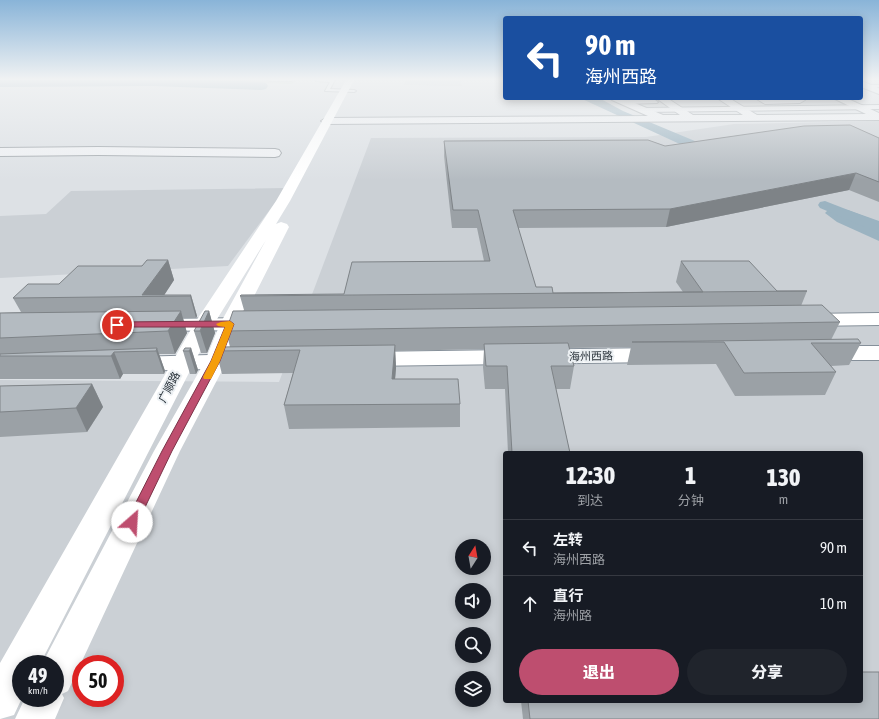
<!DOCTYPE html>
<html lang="zh">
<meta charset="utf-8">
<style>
body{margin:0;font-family:"Asap Condensed","Noto Sans SC",sans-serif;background:#20242c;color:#f1f3f6;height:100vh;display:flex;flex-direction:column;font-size:15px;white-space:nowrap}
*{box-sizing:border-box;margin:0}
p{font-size:13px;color:#9ea1a6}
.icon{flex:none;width:22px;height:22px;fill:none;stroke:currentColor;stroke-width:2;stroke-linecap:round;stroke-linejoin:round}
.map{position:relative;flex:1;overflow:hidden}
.sheet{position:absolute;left:503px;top:451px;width:360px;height:252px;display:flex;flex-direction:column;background:#171b24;border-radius:4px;box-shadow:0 2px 10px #0003}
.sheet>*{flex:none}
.guide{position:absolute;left:503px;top:16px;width:360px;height:84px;border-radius:4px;box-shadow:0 2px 10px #0003;background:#1a4fa0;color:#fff;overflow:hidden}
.needle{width:26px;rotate:11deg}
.buttons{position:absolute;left:455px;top:539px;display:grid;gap:8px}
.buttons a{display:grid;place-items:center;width:36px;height:36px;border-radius:50%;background:#171b24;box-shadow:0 2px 10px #0003;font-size:20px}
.speed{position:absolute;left:12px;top:655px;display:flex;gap:8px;font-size:20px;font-weight:700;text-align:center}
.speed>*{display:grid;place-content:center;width:52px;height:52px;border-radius:50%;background:#171b24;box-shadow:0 2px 10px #0003;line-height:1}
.speed small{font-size:10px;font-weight:400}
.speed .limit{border:6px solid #d22;background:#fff;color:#111}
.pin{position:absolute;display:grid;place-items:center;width:34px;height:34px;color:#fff;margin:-17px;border:2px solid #fff;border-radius:50%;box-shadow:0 1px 4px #0007}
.me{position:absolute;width:44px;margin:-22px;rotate:26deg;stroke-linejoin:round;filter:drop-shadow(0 0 3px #0008)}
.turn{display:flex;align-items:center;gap:14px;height:84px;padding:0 16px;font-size:18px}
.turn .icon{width:52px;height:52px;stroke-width:2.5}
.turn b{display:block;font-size:28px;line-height:34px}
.eta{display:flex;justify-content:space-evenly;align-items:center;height:68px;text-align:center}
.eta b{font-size:24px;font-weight:800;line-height:28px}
.cta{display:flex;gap:8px;margin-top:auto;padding:8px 16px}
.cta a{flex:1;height:46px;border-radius:24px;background:#be4e6f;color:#fff;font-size:16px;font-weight:800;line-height:46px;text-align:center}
.cta a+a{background:#20242c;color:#f1f3f6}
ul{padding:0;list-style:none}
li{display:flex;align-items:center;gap:12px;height:56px;padding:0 16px;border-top:1px solid #363941}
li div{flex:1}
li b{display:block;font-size:15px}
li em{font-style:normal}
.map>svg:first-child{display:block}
.built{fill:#cbd0d5;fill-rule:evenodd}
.green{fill:#c5cebf}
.water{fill:#9bb3c1}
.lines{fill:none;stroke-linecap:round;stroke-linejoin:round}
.canal{fill:#9bb3c1;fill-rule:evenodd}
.river{fill:#9bb3c1;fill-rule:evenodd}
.service-casing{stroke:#a3a9ae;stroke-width:2}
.minor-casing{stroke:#a3a9ae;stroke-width:2}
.trunk-casing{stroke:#86909a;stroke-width:2}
.service{fill:#eff1f4;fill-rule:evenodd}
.minor{fill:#eff1f4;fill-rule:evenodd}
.secondary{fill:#fff;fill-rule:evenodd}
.trunk{fill:#fff;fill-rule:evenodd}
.wall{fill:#9ba1a6}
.shaded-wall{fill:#7e8387}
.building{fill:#b4bbc1;stroke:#7e8387}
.route{fill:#be4e6f;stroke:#7c3348}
.slow{fill:#f59e0b}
.labels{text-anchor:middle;stroke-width:4;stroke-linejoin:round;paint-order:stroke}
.street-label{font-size:11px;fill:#283139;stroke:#ecf0f3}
</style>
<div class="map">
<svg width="879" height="719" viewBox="0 0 879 719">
<rect width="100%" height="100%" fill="#dde1e5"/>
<g class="built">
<polygon points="406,80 461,80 462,86 404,85"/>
<path d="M879,121v598h-879v-339l279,2 92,-244 275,-1 88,-13zM505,453h356v248h-356zM462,546h22v22h-22zM462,590h22v22h-22zM462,634h22v22h-22zM21,664h34v34h-34zM81,664h34v34h-34zM462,678h22v22h-22z"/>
<polygon points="286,188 228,266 0,278 0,216 46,214 71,191"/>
</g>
<path class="green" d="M225,80c24,0 47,2 71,1l-5,3 -58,-2z"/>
<g class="water">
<polygon points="580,98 599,98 623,111 702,144 684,146"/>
<polygon points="830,208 848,210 879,221 879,241 837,222 825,213"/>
</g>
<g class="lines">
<polygon class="canal" points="825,201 879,222 879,233 820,208 818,205 820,202"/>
<polygon class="river" points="0,80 211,80 261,82 266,83 268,86 266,89 261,90 153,86 0,87"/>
<defs>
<g id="service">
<polygon points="268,80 294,80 292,81 270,81"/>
<polygon points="317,80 335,80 330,89 354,90 356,91 354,92 325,91 330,82 316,81"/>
<rect x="861" y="85" width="18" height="2"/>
<polygon points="655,100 658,102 657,103 625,104 622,102 625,100"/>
<polygon points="879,105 879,109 642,112 639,110 642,108"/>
</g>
<g id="minor">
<polygon points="861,81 879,88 879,94 861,87"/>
<polygon points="610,98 623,98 663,115 680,115 656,98 667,98 693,115 743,115 717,98 729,98 757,115 866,114 833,98 846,98 879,113 879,120 326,124 321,121 326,118 648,116 612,100"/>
<polygon points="755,98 803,98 805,100 800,103 765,104"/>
<polygon points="98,147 275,149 279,150 281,153 279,156 275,157 98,155 0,156 0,148"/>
</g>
<g id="trunk">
<polygon points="879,313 879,325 807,326 800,324 797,320 800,316 807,314"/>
<polygon points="259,318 266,320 269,324 266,328 259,330 155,331 148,329 145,325 148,321 155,319"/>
<polygon points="826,346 879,346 879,360 826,360 818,358 815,353 818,348"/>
<polygon points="658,348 666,350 669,355 666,360 658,362 366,366 358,364 355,359 358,354 366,352"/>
<polygon points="248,354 256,356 259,361 256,366 248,368 132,371 124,369 121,364 124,359 132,357"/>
</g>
</defs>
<use href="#service" class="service-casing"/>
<use href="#minor" class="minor-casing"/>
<use href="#trunk" class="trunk-casing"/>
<use href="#service" class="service"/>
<use href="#minor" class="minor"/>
<polygon class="secondary" points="346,80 354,80 290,201 276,224 281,222 287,224 289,227 240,324 227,361 180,451 68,691 62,694 64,698 55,719 15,719 25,698 55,698 55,664 42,664 154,451 205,361 220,324 266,240 214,324 40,664 21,664 22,698 14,715 0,719 0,663 194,324 276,201"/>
<use href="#trunk" class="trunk"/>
</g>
<g class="wall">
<polygon points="879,138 879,202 849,190 666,227 518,228 536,287 553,293 683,292 676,282 681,261 777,291 807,291 801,306 840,322 831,340 861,343 849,365 831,366 836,372 825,395 735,396 716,364 627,365 631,347 569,348 574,366 570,389 556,389 570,453 508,453 505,389 485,389 483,367 484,349 395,351 396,368 395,379 460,404 460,427 289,429 284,405 293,373 222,374 216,351 230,347 226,331 244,310 240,296 344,294 484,261 477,228 452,228 444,156 444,141 665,146"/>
<polygon points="168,260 174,280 164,295 191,295 197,316 196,318 183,318 187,333 175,354 159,354 165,371 164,374 123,374 120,379 0,379 0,313 21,312 13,298 59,284"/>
<polygon points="209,311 215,333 207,353 201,353 194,331"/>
<polygon points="191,348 198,370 196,374 190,374 183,351"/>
<polygon points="92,384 103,407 87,432 0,437 0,386"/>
<polygon points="521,701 861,701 879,719 523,719"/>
</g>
<g class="shaded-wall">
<polygon points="856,173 849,190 666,227 670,209"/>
<polygon points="168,260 174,280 163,297 142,295"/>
<polygon points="191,295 197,316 196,318 190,296"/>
<polygon points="181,311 187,333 175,354 168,331"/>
<polygon points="209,311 215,333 207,353 200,331"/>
<polygon points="395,345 396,368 393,402 392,379"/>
<polygon points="157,348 165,371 164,374 156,351"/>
<polygon points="191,348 198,370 196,374 189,351"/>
<polygon points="114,352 123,374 120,379 111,356"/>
<polygon points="92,384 103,407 87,432 76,408"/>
</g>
<g class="building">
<polygon points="850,125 879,138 879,182 856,173 670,209 513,210 536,287 552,287 553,293 703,292 681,261 749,261 777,291 807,291 240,296 241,295 344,294 352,262 490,261 478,210 453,210 444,141 648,140 665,146 804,126"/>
<polygon points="147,260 168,260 142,295 191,295 190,296 13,298 28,284 59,284 78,266 142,266"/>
<polygon points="822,305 840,322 226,331 233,311"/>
<polygon points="181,311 168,331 0,338 0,313"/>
<polygon points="205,311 209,311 200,331 194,331"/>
<polygon points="858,339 861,343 811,343 836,372 744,373 724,342 632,342"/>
<polygon points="568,343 574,366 551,366 570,453 512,453 507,366 486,366 484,344"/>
<polygon points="395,345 392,379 458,379 460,404 284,405 300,350 216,351 218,347"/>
<polygon points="157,348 156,351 114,352 111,356 0,356 0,354"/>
<polygon points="185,348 191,348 189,351 183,351"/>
<polygon points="92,384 76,408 0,412 0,386"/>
<polygon points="861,672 879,672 879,719 530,719 528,701 861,701"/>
</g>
<linearGradient id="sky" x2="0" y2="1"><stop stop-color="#89b4d8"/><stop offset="0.44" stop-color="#f0f2f3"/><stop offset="1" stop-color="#f0f2f3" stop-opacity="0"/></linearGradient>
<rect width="879" height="180" fill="url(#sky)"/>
<polygon class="route" points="230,321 234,324 220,361 172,451 136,526 132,527 128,526 126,522 162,451 211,361 225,327 117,327 113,325 117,322"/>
<polygon class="slow" points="230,321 234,324 220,361 211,379 204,379 203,377 211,361 225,327 218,326 216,324 221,322"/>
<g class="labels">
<g class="street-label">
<text transform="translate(591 356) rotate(-1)" y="4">海州西路</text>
<text transform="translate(169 387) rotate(-62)" y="4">广顺路</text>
</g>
</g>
</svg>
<div class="buttons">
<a><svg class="needle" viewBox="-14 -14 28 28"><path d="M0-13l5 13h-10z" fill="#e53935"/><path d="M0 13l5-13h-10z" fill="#9ea1a6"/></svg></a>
<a><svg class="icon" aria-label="sound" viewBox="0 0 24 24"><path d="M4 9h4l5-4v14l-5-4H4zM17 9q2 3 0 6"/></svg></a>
<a><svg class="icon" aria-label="search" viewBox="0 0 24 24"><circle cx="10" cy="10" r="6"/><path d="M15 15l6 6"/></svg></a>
<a><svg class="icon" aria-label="layers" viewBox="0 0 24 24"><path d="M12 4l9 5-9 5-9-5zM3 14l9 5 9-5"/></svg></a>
</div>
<div class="speed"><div>49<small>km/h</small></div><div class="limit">50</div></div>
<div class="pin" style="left:117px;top:325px;background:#d93025"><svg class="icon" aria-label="arrive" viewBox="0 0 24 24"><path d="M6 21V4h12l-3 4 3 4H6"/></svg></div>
<svg class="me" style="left:132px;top:522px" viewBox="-20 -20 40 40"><circle r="19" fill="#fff"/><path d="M0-13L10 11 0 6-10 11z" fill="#be4e6f"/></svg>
<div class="guide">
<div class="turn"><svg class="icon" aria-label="left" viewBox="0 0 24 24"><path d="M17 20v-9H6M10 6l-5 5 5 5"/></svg><div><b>90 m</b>海州西路</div></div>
</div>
<section class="sheet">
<div class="eta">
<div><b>12:30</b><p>到达</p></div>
<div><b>1</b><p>分钟</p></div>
<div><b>130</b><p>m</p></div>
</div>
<ul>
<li><svg class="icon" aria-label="left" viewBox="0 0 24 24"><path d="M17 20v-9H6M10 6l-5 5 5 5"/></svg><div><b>左转</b><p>海州西路</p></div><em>90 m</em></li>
<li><svg class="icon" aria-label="ahead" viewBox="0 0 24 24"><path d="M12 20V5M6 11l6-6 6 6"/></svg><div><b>直行</b><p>海州路</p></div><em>10 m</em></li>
</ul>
<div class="cta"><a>退出</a><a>分享</a></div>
</section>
</div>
